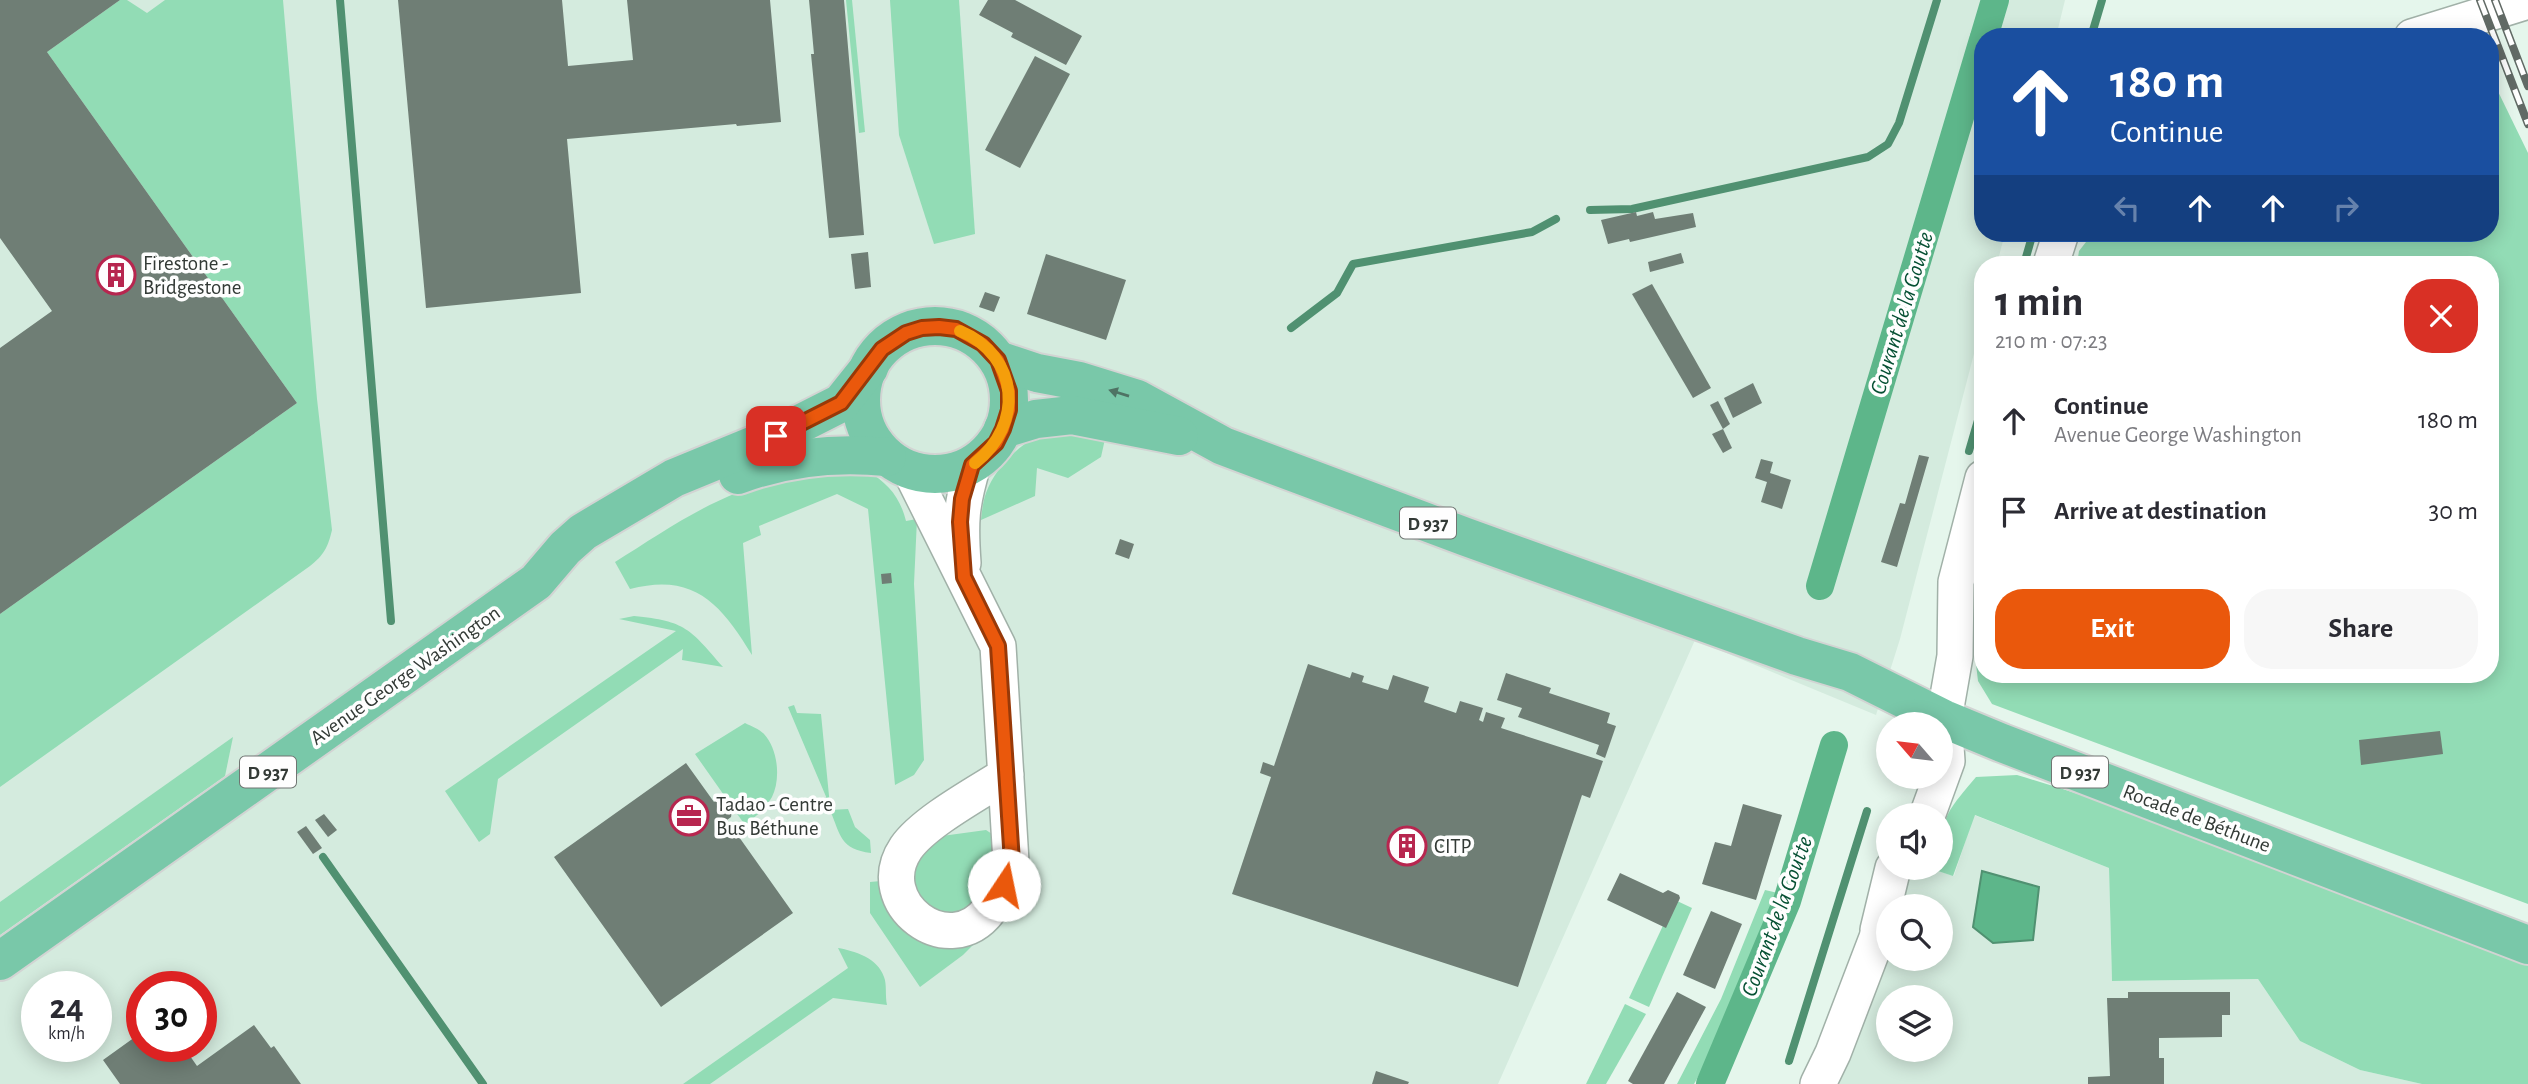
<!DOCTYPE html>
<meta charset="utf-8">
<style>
body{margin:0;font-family:"Alegreya Sans",sans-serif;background:#f7f7f7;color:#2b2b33;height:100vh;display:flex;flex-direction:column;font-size:26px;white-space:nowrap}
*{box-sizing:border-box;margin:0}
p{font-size:23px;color:#7c7c81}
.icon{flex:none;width:38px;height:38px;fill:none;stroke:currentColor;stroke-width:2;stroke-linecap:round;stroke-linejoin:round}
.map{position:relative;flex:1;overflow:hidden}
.details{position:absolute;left:1974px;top:256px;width:525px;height:427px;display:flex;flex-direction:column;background:#fff;border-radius:28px;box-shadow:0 4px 18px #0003}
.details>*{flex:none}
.hud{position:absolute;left:1974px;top:28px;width:525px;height:214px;border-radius:28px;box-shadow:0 4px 18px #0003;background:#1a4fa0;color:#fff;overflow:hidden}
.needle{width:46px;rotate:298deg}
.fabs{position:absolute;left:1876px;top:712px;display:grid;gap:14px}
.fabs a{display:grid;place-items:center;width:77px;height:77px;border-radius:50%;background:#fff;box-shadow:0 4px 18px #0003;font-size:35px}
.speed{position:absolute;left:21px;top:971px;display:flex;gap:14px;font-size:35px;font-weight:700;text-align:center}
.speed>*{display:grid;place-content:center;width:91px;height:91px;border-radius:50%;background:#fff;box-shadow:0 4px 18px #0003;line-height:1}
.speed small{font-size:18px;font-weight:400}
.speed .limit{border:10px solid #d22;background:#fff;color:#111}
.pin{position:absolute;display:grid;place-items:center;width:60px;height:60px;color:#fff;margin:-30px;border-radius:14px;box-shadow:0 4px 10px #0006}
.me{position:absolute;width:77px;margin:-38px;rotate:11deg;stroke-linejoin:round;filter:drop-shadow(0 0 5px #0008)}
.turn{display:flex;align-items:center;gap:24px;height:147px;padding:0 21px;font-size:32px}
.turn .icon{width:91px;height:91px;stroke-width:2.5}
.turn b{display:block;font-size:49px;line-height:60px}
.lanes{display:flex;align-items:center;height:66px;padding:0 21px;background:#0003;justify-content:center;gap:35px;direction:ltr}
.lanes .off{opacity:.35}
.round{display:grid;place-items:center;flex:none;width:74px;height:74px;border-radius:28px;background:#f7f7f7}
.head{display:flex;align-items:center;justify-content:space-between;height:119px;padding:0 21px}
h1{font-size:42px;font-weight:600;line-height:52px}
.action{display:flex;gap:14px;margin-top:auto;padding:14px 21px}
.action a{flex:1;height:80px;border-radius:28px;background:#ea580c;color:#fff;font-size:28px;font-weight:600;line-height:80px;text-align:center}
.action a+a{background:#f7f7f7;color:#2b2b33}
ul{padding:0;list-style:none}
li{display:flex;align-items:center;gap:21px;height:91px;padding:0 21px}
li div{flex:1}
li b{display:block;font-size:26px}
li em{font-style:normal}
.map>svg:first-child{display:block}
.built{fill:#d4ebde;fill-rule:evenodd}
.green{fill:#92dcb5}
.water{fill:#5db68a;stroke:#509171;stroke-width:2}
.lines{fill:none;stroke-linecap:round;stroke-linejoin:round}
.stream{stroke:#509171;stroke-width:8}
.canal{stroke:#5db68a;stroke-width:28}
.building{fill:#6f7e75}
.minor-casing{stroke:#a1b1a8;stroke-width:38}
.major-casing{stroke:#d2d4d3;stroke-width:42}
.minor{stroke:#fff;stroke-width:35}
.major{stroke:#79c8a9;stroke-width:38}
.rail-casing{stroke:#616a65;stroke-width:8}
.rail{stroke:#fefefe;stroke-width:5;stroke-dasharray:16;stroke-linecap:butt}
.oneway{fill:#4f7364}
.route-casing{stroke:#983908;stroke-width:18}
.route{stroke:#ea580c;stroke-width:12}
.slow{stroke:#f59e0b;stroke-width:12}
.labels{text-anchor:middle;stroke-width:7;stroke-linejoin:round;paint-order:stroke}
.shield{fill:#fefefe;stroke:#707572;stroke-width:2}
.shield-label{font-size:19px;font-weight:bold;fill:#333a36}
.poi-label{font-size:21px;fill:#333a36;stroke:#fefefe;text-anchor:start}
.street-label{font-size:21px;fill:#333a36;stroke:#fefefe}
.water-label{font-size:23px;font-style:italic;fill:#065033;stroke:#fefefe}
</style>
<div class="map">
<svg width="2528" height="1084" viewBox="0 0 2528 1084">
<rect width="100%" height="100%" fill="#e5f6ec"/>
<g class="built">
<path d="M0,0h2065l-9,37h-73v196h22l-8,31h-14v55l-83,320 -24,76 -181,-75 -197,444h-1498zM37,987h59v59h-59zM142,987h59v59h-59z"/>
<path d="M1974,815l135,53 3,113 146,-2 42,62 60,29 62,14h-604l70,-175v50h53v-53h-52l16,-38h24l25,8zM1888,998h53v52h-53z"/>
</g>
<g class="green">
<path d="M120,0h7l20,13 18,-13h118l34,399 15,131c-4,17 -8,25 -22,36l-310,221v-173l297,-211 -250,-351z"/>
<polygon points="846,0 852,0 865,132 859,133"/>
<polygon points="890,0 959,0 975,234 934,244 899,135"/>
<polygon points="2490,75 2528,153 2528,904 1992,704 1978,681 1971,622 1983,621 1983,674 2490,674 2490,264 2077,264 2079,251 2093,233 2490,233"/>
<path d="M1068,431l37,8 -4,18 -33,21 -31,-10 -2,28 -54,24c1,-9 2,-19 5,-27 9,-25 35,-52 60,-60 7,-2 15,-2 22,-2z"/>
<path d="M867,471c21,12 33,26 39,50l11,-2 -3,65 10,176 -10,15 -19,10 -27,-276 -31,-15 -78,32 2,9 -18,8 9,112c-31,-51 -58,-83 -122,-66l-15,-27c40,-25 80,-53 124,-70 41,-15 85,-19 128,-21z"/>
<path d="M634,616c52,5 56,13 89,51l-41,-7 1,-11 -185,130 -8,55 -11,8 -34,-51 231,-160 -57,-12z"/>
<polygon points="794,705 797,713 821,714 830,806 788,707"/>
<path d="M745,723c6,3 14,6 19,11 14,15 17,45 8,63 -7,12 -17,20 -27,28l-50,-71z"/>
<polygon points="233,737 225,776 0,935 0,902"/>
<path d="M2017,775c174,52 343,122 511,190v119h-106l-62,-14 -60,-29 -42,-62 -146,2 -3,-113 -134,-53 -22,61 -24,-8h12c0,-51 3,-53 35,-91z"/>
<path d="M848,809l7,18 15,13 1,13c-31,-4 -30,-17 -41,-43z"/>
<path d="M986,830l6,4c1,13 2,27 -1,40 -6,24 -31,49 -58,37 -7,-4 -14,-14 -20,-19l-1,-24 5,-13 25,-19z"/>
<path d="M881,881c25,66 32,59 98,58l-16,16 -43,32 -50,-74v-31z"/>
<polygon points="1765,890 1778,893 1717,1043 1694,1084 1677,1084 1721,999"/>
<polygon points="1675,900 1692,908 1649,1007 1629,998"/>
<path d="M838,948c17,3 40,10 46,29 3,7 1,19 3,28l-54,-7 -123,86h-27l165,-116z"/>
<polygon points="1625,1004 1646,1014 1606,1084 1586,1084"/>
</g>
<polygon class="water" points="1982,871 2039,887 2033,940 1993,943 1973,927"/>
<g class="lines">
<g class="stream">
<polyline points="340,0 391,621"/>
<polyline points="2091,37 2102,0"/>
<polyline points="1590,210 1632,209 1868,157 1888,144 1899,123 1937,0"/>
<polyline points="2024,264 2033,233"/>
<polyline points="1291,328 1337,293 1353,264 1532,232 1556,219"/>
<polyline points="1969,451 1983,403"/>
<polyline points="323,857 483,1084"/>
<polyline points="1789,1061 1867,811"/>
</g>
<g class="canal">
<polyline points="1984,37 1995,0"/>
<polyline points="1820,586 1983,40"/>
<polyline points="1710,1084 1787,901 1834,745"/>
</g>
</g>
<g class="building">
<polygon points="0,0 120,0 47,52 297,403 0,614 0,348 52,311 0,238"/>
<polygon points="398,0 562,0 568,66 633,60 627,0 770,0 781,122 737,126 736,124 567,139 581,293 426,308"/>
<polygon points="809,0 844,0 864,235 829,238 811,54 814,54"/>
<polygon points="988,0 1015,0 1082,36 1066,65 1011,37 1013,33 979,15"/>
<polygon points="1035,56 1070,74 1020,168 985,150"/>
<polygon points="1636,212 1637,216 1653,212 1655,219 1693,213 1696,227 1630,242 1629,239 1608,244 1601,220"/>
<polygon points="868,252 871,287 855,289 851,254"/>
<polygon points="1681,253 1684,263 1650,272 1648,262"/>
<polygon points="1046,254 1126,280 1106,340 1027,314"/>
<polygon points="1652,284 1711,388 1693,398 1632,294"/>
<polygon points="985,292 1000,297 994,312 979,307"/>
<polygon points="1753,383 1762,403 1733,418 1724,398"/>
<polygon points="1718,401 1730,424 1723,429 1710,405"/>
<polygon points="1723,429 1732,448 1723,453 1712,434"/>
<polygon points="1919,455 1929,457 1897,567 1881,562 1900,503 1905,504"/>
<polygon points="1761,459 1773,462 1770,473 1791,480 1782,509 1761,502 1767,482 1755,478"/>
<polygon points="1120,539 1134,544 1129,559 1115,554"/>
<polygon points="891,573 892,583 882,584 881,574"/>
<polygon points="1982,576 1983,609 1972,609"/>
<polygon points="1308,664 1350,678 1352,672 1364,676 1362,682 1388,690 1393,675 1429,687 1424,702 1456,713 1460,701 1483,708 1479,720 1483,722 1486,712 1505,718 1501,728 1603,761 1590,798 1582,795 1518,987 1232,894 1271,777 1260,773 1263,762 1274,766"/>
<polygon points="1506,673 1551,688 1549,693 1610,713 1607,723 1616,726 1605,758 1596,754 1599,745 1518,717 1522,708 1497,700"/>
<polygon points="2440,731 2443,754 2361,765 2359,740"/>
<polygon points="686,763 714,802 718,799 723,800 732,811 731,817 727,820 793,913 661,1007 554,857"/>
<polygon points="1743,804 1782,815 1756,900 1702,884 1715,842 1731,846"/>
<polygon points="324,814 337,830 328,837 315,820"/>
<polygon points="306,826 322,848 313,854 297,832"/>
<polygon points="1620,873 1663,893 1668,890 1679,895 1680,898 1666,928 1607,900"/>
<polygon points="1711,911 1742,924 1715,989 1683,975"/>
<polygon points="1677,992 1706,1007 1664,1084 1633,1084 1628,1081"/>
<polygon points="2128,992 2230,992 2230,1015 2222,1015 2222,1037 2159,1038 2159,1058 2164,1058 2164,1084 2088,1084 2088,1077 2110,1076 2107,998 2128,998"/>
<polygon points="254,1025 271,1048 274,1046 301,1084 120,1084 103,1060 142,1032 142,1046 183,1046 197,1066"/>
<polygon points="1376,1071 1409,1082 1408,1084 1372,1084"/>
</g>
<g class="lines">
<defs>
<g id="minor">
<polyline points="2412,37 2528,1"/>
<polyline points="2051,264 2061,233"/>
<path d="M910,470l88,176 13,216c-5,17 -10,34 -22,48 -40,53 -120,-7 -83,-62 18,-26 72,-55 100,-73"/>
<path d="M963,563c-3,-41 -2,-58 10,-98"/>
<polyline points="1927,816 1947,761 1944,719 1955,656 1956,582 1983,478"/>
<polyline points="1878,930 1893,868"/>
<polyline points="1818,1084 1833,1053 1888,909"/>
</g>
<g id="major">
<circle cx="935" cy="400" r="74"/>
<polyline points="998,360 1037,373 1079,381 1137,399 1223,446 1466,537 1797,656 1850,672 1944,719 2002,743 2528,945"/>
<polyline points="1003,429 1036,419 1072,415 1179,436"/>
<path d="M738,475c48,-18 98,-23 149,-18"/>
<polyline points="0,961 536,582 565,548 583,532 674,478 776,436 841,403 869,368"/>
</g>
</defs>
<use href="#minor" class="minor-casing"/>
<use href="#major" class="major-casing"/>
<use href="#minor" class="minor"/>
<use href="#major" class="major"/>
<defs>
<g id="rail">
<polyline points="2480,0 2528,124"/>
<polyline points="2495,0 2528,86"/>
</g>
</defs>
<use href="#rail" class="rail-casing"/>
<use href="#rail" class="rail"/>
</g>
<defs><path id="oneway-solid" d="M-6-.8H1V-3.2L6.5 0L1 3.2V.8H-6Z" transform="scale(1.75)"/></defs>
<use class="oneway" href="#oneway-solid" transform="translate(1119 393) rotate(-163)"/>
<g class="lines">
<defs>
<polyline id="route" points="776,436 841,403 882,349 906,333 922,328 939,327 956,329 983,344 998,360 1009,391 1009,410 1003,429 996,443 972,465 962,499 960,522 964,577 998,646 1012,862 1004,885"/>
</defs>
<use href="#route" class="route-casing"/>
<use href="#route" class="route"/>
<path class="slow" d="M960,331c60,25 64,94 15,132"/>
</g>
<defs>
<symbol id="building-ring" viewBox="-11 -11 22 22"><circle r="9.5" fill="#fefefe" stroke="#b7264f" stroke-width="1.5"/><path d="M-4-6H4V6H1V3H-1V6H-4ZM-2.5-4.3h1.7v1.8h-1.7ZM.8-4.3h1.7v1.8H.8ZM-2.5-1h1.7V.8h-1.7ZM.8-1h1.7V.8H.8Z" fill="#b7264f"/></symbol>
<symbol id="office-ring" viewBox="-11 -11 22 22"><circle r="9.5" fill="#fefefe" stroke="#b7264f" stroke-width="1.5"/><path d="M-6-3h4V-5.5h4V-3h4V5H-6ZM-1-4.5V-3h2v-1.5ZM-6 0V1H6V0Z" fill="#b7264f"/></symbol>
</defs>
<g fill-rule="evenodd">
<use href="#building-ring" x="94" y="253" width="44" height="44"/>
<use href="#office-ring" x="667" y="794" width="44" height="44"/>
<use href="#building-ring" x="1385" y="824" width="44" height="44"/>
</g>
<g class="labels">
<g class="shield">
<rect x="1400" y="507.5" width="56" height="31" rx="5"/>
<rect x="240" y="756.5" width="56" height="31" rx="5"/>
<rect x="2052" y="756.5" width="56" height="31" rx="5"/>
</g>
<g class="shield-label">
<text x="1428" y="530">D 937</text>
<text x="268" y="779">D 937</text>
<text x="2080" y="779">D 937</text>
</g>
<g class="poi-label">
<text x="143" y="270">Firestone -<tspan x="143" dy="24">Bridgestone</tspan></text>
<text x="716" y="811">Tadao - Centre<tspan x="716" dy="24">Bus Béthune</tspan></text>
<text x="1434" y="853">CITP</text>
</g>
<g class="street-label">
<text transform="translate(405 675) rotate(-35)" y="7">Avenue George Washington</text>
<text transform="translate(2197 818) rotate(21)" y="7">Rocade de Béthune</text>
</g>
<g class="water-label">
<text transform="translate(1901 313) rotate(-73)" y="8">Courant de la Goutte</text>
<text transform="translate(1776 916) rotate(-70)" y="8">Courant de la Goutte</text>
</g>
</g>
</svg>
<div class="fabs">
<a><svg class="needle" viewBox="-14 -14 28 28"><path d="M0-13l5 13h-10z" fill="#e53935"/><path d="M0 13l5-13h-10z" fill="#7c7c81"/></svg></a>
<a><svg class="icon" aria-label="sound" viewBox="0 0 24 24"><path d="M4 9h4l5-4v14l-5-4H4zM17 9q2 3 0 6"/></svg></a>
<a><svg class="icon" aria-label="search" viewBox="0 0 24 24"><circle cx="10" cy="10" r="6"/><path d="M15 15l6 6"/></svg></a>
<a><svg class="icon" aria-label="layers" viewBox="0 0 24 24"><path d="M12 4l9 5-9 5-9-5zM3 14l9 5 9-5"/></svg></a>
</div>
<div class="speed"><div>24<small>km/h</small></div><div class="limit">30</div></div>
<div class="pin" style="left:776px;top:436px;background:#d93025"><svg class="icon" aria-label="arrive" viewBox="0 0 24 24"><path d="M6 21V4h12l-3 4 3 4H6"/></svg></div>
<svg class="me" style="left:1004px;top:885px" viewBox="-20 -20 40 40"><circle r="19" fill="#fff"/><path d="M0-13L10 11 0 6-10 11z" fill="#ea580c"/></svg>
<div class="hud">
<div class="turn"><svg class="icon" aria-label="ahead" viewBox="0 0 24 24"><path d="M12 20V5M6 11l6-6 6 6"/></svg><div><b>180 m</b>Continue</div></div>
<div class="lanes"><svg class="icon off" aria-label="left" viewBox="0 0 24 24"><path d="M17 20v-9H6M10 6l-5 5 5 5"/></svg><svg class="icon" aria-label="ahead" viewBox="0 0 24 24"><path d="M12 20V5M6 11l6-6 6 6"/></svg><svg class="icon" aria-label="ahead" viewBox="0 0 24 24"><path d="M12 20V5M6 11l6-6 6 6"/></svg><svg class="icon off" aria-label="right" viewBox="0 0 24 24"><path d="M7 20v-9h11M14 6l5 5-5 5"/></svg></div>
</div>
<section class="details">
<div class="head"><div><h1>1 min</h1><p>210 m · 07:23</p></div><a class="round" style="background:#d93025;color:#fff"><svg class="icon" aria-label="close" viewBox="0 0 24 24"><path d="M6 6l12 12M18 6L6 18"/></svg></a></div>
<ul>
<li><svg class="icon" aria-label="ahead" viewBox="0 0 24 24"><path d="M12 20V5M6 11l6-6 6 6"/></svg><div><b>Continue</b><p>Avenue George Washington</p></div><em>180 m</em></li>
<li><svg class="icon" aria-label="arrive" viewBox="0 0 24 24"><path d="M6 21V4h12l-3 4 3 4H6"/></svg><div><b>Arrive at destination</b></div><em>30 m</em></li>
</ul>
<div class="action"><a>Exit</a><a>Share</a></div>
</section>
</div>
